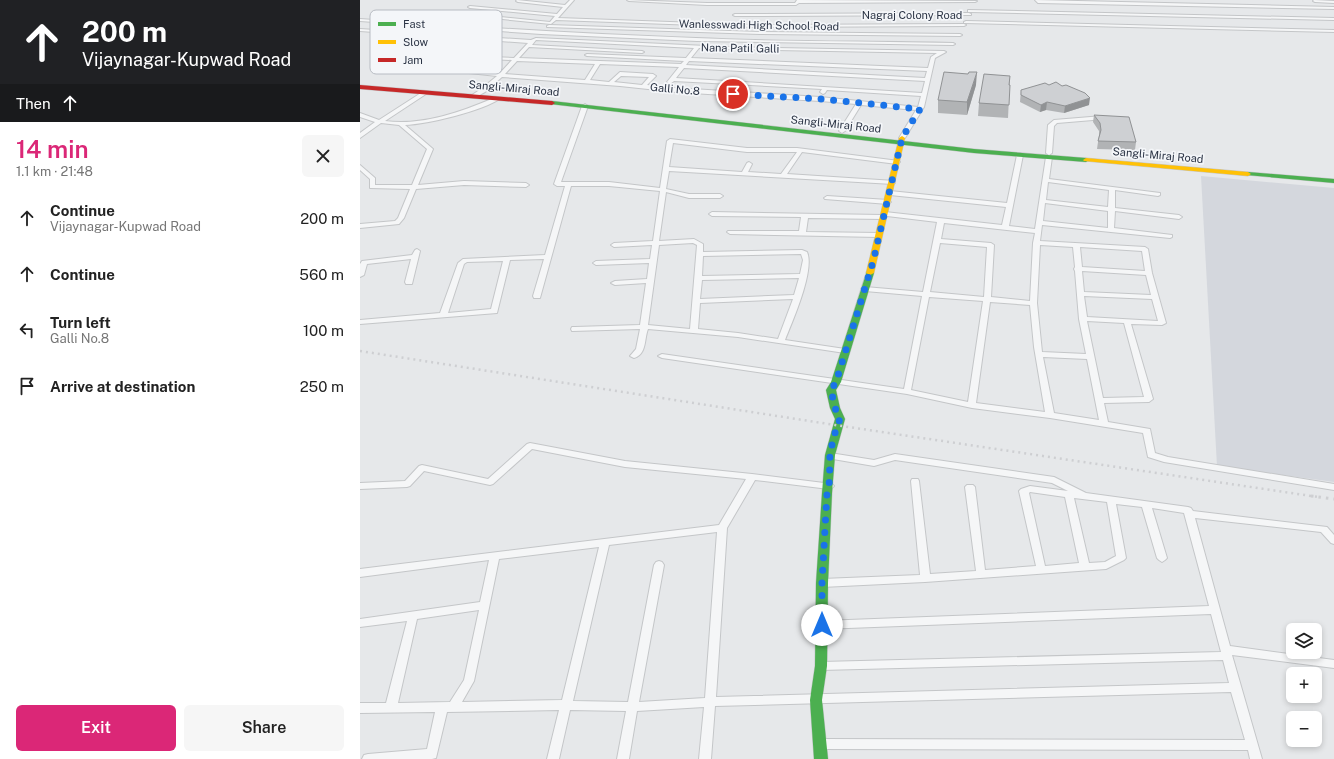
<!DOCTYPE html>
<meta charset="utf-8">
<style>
body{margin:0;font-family:"Public Sans",sans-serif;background:#f6f6f6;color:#222;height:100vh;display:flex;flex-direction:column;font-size:15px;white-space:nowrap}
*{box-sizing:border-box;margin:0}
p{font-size:13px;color:#767676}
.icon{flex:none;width:22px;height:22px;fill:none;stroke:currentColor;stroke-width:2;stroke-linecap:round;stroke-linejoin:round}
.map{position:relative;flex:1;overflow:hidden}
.drawer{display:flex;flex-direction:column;background:#fff;width:360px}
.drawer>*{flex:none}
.top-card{background:#202124;color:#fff;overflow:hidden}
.controls{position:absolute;left:926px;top:623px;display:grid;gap:8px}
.controls a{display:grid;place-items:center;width:36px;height:36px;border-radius:6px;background:#fff;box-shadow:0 2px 6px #0003;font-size:20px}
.pin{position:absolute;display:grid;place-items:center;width:34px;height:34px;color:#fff;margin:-17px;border:2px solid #fff;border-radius:50%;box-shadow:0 1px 4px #0007}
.me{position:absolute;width:44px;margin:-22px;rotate:0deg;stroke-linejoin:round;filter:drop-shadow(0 0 3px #0008)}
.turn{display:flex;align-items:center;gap:14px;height:84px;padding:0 16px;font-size:18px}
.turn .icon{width:52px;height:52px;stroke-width:2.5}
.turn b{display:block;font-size:28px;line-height:34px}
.then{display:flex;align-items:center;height:38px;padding:0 16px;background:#0003;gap:8px;font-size:15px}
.round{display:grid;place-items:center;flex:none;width:42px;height:42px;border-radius:6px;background:#f6f6f6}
.overview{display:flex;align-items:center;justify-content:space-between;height:68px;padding:0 16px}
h1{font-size:24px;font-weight:600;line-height:30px;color:#db2777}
.cta{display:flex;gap:8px;margin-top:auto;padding:8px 16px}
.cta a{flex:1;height:46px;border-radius:6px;background:#db2777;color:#fff;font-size:16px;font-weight:600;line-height:46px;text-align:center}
.cta a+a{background:#f6f6f6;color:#222}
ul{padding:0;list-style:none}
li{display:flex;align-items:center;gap:12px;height:56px;padding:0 16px}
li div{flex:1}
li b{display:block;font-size:15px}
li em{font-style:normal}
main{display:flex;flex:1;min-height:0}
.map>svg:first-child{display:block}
.built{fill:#d4d7dd}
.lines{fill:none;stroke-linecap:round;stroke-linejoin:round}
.street-casing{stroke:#c4c6c8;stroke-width:2}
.fast-casing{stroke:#c4c6c8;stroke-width:1}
.slow-casing{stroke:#c4c6c8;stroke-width:1}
.jam-casing{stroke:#c4c6c8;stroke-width:1}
.street{fill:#f5f6f7;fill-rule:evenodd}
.fast{fill:#4caf50;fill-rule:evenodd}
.slow{fill:#ffc107;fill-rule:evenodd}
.jam{fill:#c62828;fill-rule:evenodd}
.rail-far1{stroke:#cecfd2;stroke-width:2.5;stroke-dasharray:2 4;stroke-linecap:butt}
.rail{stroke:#cecfd2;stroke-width:3;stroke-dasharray:2.5 5;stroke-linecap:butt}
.wall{fill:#b1b3b5}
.shaded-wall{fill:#909294}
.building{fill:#ced0d3;stroke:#909294}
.route{stroke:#1a73e8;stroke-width:7;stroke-dasharray:0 12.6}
.labels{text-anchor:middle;stroke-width:3.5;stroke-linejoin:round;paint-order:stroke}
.far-street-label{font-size:11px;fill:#2b3445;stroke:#f4f6f9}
.key{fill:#f4f6f9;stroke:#b8bcc3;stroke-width:1}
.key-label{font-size:11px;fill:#2b3445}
</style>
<main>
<section class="drawer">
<div class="top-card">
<div class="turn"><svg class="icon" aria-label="ahead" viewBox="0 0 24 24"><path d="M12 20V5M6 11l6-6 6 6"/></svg><div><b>200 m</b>Vijaynagar-Kupwad Road</div></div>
<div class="then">Then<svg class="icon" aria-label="ahead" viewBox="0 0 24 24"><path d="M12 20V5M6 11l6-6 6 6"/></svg></div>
</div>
<div class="overview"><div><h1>14 min</h1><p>1.1 km · 21:48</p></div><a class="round"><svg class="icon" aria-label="close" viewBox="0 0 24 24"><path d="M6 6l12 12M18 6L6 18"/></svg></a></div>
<ul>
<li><svg class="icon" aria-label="ahead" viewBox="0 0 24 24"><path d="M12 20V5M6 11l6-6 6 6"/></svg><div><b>Continue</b><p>Vijaynagar-Kupwad Road</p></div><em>200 m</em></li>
<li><svg class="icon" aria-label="ahead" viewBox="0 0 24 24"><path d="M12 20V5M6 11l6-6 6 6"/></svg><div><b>Continue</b></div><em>560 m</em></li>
<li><svg class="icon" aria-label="left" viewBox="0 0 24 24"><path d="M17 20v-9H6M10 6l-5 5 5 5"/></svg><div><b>Turn left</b><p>Galli No.8</p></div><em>100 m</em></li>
<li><svg class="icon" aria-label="arrive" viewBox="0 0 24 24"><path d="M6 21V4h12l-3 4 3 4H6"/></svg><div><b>Arrive at destination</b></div><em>250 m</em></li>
</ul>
<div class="cta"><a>Exit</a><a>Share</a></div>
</section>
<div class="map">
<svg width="974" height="759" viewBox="0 0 974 759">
<rect width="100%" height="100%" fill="#e6e8ea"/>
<polygon class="built" points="841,176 974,188 974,482 857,466"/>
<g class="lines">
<defs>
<g id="street">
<polygon points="157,0 205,5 210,0 214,0 198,18 394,25 604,24 606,25 604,26 394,27 196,20 191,24 122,17 120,16 122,15 190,22 195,16 110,8 108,7 110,6 197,14 203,7 158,2 156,1"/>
<polygon points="267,0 347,3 435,3 437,0 617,1 615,2 439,3 436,5 347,5 269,1"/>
<polygon points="675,0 974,7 974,9 678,3"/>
<polygon points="954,0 974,1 974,3 955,2 953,1"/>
<polygon points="608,10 974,18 974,20 610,12 608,12"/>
<polygon points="609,13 611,14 611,15 375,16 373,15 375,14"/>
<path d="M0,19c112,8 223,15 336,19 85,4 171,3 257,5l2,1 -2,1 -256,-4 -156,-7 -181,-13z"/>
<polygon points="606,21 974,30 974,32 604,23 604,22"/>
<polygon points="189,25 400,32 600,34 602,35 600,36 400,34 187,27 187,26"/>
<path d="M0,29l171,11 5,-2 192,9 216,4 2,1 -11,6 -11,49 -19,31 -3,2 -3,-2 17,-28 -55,-5 -16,26 -3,2 -3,-2 17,-27 -36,-3 -144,-9 -56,-6 -118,-9 -17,15 -11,6 -2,-1v-2l9,-6 16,-13 -84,-9 -3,-2 3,-2 87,10 12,-13 -71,-3 -2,-1 2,-1 73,3 14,-15 -168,-12zM176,40l158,8 -8,10 -99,-4 -2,1 2,1 97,5 -3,3 -162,-6 10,-11 113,6 2,-1 -2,-1 -110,-6zM339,48l29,1 209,4 -6,4 -3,11 -237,-10zM157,61l78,3 -10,16 -80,-6zM329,61l238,10 -2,7 -239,-13zM240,64l79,3 -12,15 3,2 4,-3 148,8 -2,3 3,2 2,-1 2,-3 94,6 -3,11 -98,-10 -144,-9 -29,-3 9,-9 -3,-2 -33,-2 -11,10 -19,-2zM324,68l241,13 -3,12 -246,-15zM261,76l28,1 -7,8 -28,-3z"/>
<path d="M64,91l5,1 -44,29c37,5 77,-9 111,-24l5,1c-18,13 -73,26 -96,27l28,24 -15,36 46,-4 62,2 3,2 -3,2 -62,-2 -48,4 -12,29 -5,6 -39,4v-4l35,-3 3,-3 12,-29 -40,-1v-9l-10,-9v-5l15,13v7h37l15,-36 -28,-24 -18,-2 -21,15v-5l15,-11 -15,-5v-4l19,7z"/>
<path d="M225,104l3,2 -27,76h48l51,6 7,-47 3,-2 77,9h50l102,13 1,1 -3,2 -95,-12 -15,22 108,7v2l-2,1 -224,-13 -3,18 23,5h31l3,2 -3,2h-31l-23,-6 -7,49 35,-2 9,5v8l99,-2 5,2c8,18 -14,68 -22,88l60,9 4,2 -1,2h-3l-107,-16 -90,-8c-4,10 -1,25 -14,29l-4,-2 6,-7 4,-20 -68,2 -1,-2 1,-2h3l65,-2 6,-42 -31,2 -4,-2 4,-2 32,-2 2,-16 -53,2 -3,-2 3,-2 54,-2 2,-14 -38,2 -3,-2 3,-2 39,-2 7,-50 -51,-5h-38l-31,112h-6l-1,-2 11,-37 -34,1 -13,53 -137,11v-4l80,-7 18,-50 5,-4 82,-4 20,-69h-8l-3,-2 28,-78zM313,143l74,9h50l-16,22 -33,-2 4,-8 -3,-2 -2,1 -5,9 -73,-5zM333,243l4,2 -7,84 -42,-4 11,-80zM441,254l2,6 -3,14 -98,2 1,-20zM143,261l-12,48 -43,4 16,-49 3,-2zM439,278l-5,17 -94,4 2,-19zM433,299l-15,40 -40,-6 -40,-4 2,-26z"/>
<polygon points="743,116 746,118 745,119 697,123 694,126 692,153 689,155 686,153 688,125 694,120"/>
<path d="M660,153l3,2 -14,71 26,3 11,-72 3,-2 3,2 -3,22 111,14v2l-2,1 -43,-6v18l64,7 3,2 -3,2 -64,-8 -1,17 58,7v2l-2,1 -128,-13 -2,16 105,6 3,2 4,24 14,50 -4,2 -31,-1 22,75 -4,3 -45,1 4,19 42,7 5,24 13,4 166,27v6l-170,-28 -16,-5 -5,-24 -93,-15 -78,-10 -65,-14 -245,-36 -4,-2 4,-2 242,35 18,-93 -57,-5 -4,-2 4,-2 58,5 14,-70 -50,-6 -1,2 -2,1 -76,-1 -2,14 73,1 3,2 -3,2 -149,-3 -3,-2 1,-1h71l2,-14 -89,-1 -3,-2 3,-2 170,3 1,-2 2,-1 117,13 4,-18 -116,-12 -3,-2 3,-2 117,12 10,-48zM688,182l61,8 -1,17 -62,-7zM685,203l63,8v17l-65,-7zM584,223l91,10 -2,10 -3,58 -39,-4 3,-52 -3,-2 -50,-4zM580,243l47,4 -3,50 -54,-5zM680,245l33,2 2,20 -1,2 1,2 4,48 7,35 -44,-2 -5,-49zM720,247l62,4 3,20 -63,-4zM722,271l64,4 5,20 -67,-3zM724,296l68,3 6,22 -71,-4zM569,297l54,4 -15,101 -57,-12zM630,302l40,3 4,42 11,65 -69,-9zM727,321l37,2 20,74 -41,1zM683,357l44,2 12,61 -45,-7z"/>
<polygon points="467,196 528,200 531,202 528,204 465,199 464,198"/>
<polygon points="57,249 60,251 52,284 46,284 45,282 51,259 7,264 4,275 0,277 0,264 2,261 52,255 55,250"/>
<path d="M170,443l95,18 127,13 80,10 2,2 -2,2 -3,1 -74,-9 -28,48 -11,169 513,-14 -6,-23 -402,10 -4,-1 -1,-3 1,-3 4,-1 400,-10 -10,-38 -389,15 -4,-1 -1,-3 1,-3 4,-1 387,-15 -25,-93 -32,-5 15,50 -2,2 -3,2 -3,-2 -2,-2 -15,-51 -26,-3 10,54 -2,2 -18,9 -181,13 -103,5 -4,-1 -1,-3 1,-3 4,-1 98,-4 -9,-94 1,-2h6l1,2 11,93 46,-3 -11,-84 2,-2h6l2,2 10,83 51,-4 -17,-75 2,-2 9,-3 38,5 -16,-8 -157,-23 -21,6 -47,-8 -1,-2 1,-2 3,-1 44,7 21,-6 159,23 32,16 102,14 3,1 2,3 134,16 7,8v9l-3,-1 -10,-11 -126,-14 35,128 104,14v8l-102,-13 30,104h-12l-2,-9 -427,-1 -4,-2 -2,-3 2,-3 4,-2 424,1 -14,-48 -516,14 -4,53h-12l5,-52 -67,4 -8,48h-12l9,-48 -56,-1 -11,49h-12l12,-49 -112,2 -11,46 -4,1h-70l2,-4 4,-1 59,-5 8,-37 -75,1v-10h26l21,-82 -47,6v-8l120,-17 9,-42 -129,17v-8l359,-44 27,-46 -121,-12 -93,-18 -39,35 -3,1 -66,-14 -14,15 -3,1 -47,2v-6l45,-2 14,-15 3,-1 66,14 39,-35zM670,492l35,5 14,66 -34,3 -16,-73zM714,498l33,4 9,54 -11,6 -16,1zM357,532l-12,166 -66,4 25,-137 -2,-3 -3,-1 -3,1 -2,3 -26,137 -55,-1 36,-156zM239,547l-37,153 -100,2 12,-21 25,-122zM119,610l-15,70 -14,22 -52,1 19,-84z"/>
</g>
<g id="fast">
<polygon points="192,101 614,149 726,158 729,160 726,162 614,153 190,104 189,103"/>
<polygon points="888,172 974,179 974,183 886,175 886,173"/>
<polygon points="507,271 513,271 514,273 481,382 476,390 480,408 485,419 475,455 472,493 468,583 467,666 462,700 468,759 454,759 450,700 455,666 456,583 462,493 465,455 475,419 470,408 466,390 471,382"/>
</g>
<g id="slow">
<polygon points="542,136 545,138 514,273 510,275 506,273 539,138"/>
<polygon points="726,158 888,172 891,174 888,176 724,161 723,160"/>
</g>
<polygon id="jam" points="0,85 192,101 195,103 192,105 0,89"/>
</defs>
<use href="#street" class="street-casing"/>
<use href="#fast" class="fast-casing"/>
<use href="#slow" class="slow-casing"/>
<use href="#jam" class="jam-casing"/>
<use href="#street" class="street"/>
<use href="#fast" class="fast"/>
<use href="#slow" class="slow"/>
<use href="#jam" class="jam"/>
<polyline class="rail-far1" points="0,351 475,425 958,497"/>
<polyline class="rail" points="951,496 974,499"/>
</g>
<g class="wall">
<polygon points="650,76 648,118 618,116 619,103"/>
<polygon points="616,85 607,115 578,113 578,100"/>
<polygon points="661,90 729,105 704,113 686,110 680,112 660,102"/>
<polygon points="734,115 776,142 775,150 737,149 739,135 739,131 733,122"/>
</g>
<g class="shaded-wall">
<polygon points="617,72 616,85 607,115 607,102"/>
<polygon points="730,98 729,105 704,113 705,106"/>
<polygon points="687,102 686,110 680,112 681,105"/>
</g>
<g class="building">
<polygon points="584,72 608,74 609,72 617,72 607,102 578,100"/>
<polygon points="624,74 650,76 649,85 650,85 649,105 619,103"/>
<polygon points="696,82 702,86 706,85 725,93 730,98 705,106 687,102 681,105 661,95 661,90 685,83 689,85"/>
<polygon points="734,115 769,117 776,142 738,141 741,130 740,123"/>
</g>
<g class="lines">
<path class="route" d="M373,94l87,5 100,10 -18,29 -29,124 -37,120 -5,8 4,18 5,11c-5,12 -8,24 -10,36 -1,13 1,26 -3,38l-5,90v42"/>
</g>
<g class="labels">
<g class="far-street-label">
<text x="552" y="19">Nagraj Colony Road</text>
<text transform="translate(399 25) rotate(1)" y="4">Wanlesswadi High School Road</text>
<text transform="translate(380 48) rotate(1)" y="4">Nana Patil Galli</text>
<text transform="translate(154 88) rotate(5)" y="4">Sangli-Miraj Road</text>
<text transform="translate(315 89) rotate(5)" y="4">Galli No.8</text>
<text transform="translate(476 124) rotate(6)" y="4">Sangli-Miraj Road</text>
<text transform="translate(798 155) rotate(5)" y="4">Sangli-Miraj Road</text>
</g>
</g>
<rect x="10" y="10" width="132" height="64" rx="6" class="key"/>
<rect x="18" y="22" width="18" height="4" fill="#4caf50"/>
<rect x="18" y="40" width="18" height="4" fill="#ffc107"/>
<rect x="18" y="58" width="18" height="4" fill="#c62828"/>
<g class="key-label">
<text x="43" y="28">Fast</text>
<text x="43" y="46">Slow</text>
<text x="43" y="64">Jam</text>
</g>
</svg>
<div class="controls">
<a><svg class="icon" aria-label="layers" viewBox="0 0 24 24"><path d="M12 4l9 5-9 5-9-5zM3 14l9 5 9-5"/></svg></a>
<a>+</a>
<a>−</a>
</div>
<div class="pin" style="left:373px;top:94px;background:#d93025"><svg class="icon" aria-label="arrive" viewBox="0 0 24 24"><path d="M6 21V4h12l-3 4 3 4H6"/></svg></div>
<svg class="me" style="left:462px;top:625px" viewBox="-20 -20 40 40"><circle r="19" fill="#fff"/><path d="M0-13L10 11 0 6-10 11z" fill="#1a73e8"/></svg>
</div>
</main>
